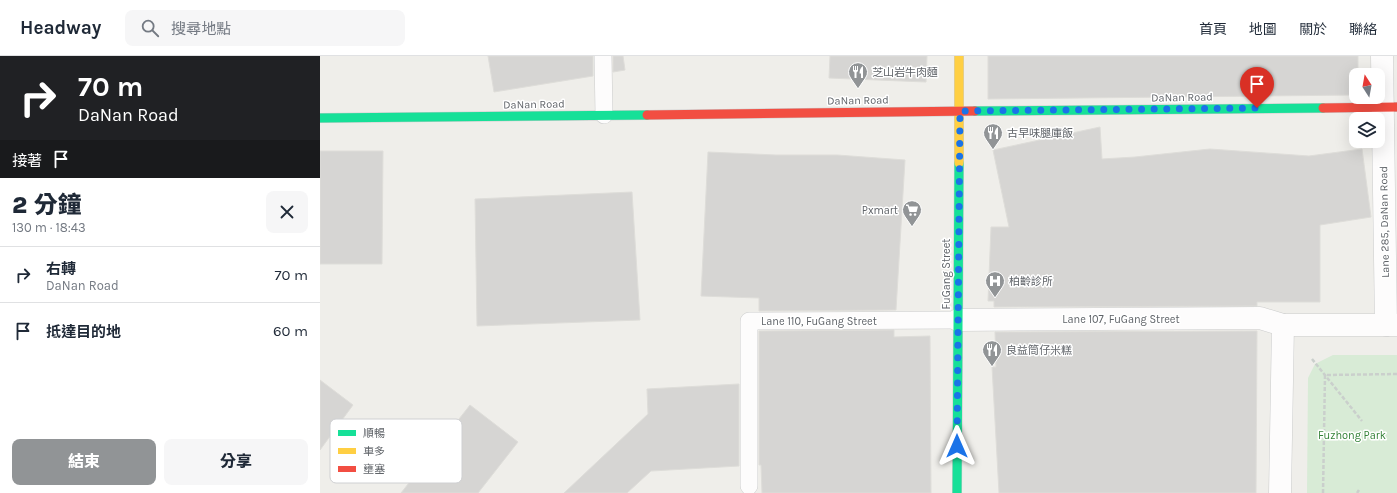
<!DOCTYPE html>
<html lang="zh-TW">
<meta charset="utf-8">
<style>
body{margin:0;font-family:Karla,"Noto Sans TC",sans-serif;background:#f6f6f7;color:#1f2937;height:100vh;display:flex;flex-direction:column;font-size:15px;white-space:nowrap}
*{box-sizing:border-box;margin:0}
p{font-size:13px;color:#747a83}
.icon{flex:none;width:22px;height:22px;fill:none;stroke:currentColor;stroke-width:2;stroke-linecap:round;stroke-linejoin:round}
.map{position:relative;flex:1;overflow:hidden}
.drawer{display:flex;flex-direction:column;background:#fff;width:320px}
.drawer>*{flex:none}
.banner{background:#202124;color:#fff;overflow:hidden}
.needle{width:26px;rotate:349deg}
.buttons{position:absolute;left:1029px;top:12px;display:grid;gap:8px}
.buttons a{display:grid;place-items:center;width:36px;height:36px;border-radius:8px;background:#fff;box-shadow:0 4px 16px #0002;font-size:20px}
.pin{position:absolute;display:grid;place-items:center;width:34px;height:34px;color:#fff;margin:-41px -17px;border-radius:50% 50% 50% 0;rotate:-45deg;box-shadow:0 0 4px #0007}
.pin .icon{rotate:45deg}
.me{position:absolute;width:44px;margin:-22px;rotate:0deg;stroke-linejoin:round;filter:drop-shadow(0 0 3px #0008)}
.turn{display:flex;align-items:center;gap:14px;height:84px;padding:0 12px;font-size:18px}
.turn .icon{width:52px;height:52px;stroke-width:2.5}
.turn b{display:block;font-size:28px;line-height:34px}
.then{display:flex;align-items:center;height:38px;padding:0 12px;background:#0003;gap:8px;font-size:15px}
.round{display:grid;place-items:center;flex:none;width:42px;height:42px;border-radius:8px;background:#f6f6f7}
.overview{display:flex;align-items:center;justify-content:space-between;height:68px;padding:0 12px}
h1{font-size:24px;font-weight:800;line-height:30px}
.action{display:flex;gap:8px;margin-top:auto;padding:8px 12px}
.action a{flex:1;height:46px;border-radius:8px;background:#919496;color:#fff;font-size:16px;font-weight:800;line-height:46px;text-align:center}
.action a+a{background:#f6f6f7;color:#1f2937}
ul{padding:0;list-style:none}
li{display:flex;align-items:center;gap:12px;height:56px;padding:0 12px;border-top:1px solid #e0e1e3}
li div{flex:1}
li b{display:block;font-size:15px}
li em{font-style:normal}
header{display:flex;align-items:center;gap:24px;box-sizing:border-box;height:56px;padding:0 20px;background:#fff;border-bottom:1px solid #e0e1e3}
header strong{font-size:19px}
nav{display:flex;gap:22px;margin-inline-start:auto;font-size:14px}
.search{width:280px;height:36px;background:#f6f6f7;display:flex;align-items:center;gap:10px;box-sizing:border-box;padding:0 14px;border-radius:8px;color:#747a83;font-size:15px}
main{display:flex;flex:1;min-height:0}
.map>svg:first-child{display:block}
.green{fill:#d8ebd6}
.building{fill:#d6d5d3;stroke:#deddd9}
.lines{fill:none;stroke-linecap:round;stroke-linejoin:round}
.lane-casing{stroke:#cbcccc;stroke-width:18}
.street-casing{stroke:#cbcccc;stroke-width:23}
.fast-casing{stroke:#cacacb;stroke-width:10}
.slow-casing{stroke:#cacacb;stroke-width:10}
.jam-casing{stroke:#cacacb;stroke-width:10}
.path{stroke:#cacfcc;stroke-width:2.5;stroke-dasharray:4 2;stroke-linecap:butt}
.lane{stroke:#fdfcfc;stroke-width:17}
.street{stroke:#fdfcfc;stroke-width:22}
.fast{stroke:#16e098;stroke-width:9}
.slow{stroke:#ffcf43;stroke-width:9}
.jam{stroke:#f24e42;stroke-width:9}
.route{stroke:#1a73e8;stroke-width:7;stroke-dasharray:0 12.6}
.labels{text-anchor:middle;stroke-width:3;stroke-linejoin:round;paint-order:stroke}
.poi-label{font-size:11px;fill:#5f6368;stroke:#fff;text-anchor:start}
.street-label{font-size:11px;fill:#5f6368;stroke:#fff}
.park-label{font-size:11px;fill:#348238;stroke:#fff}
.key{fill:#fff;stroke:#cfd0d2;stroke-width:1}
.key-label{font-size:11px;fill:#5f6368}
</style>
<header>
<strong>Headway</strong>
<div class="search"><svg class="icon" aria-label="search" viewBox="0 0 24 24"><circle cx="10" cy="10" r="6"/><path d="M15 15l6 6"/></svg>搜尋地點</div>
<nav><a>首頁</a><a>地圖</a><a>關於</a><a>聯絡</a></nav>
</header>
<main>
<section class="drawer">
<div class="banner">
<div class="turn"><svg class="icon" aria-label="right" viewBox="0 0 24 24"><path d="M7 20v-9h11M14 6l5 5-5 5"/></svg><div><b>70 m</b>DaNan Road</div></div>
<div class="then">接著<svg class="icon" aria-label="arrive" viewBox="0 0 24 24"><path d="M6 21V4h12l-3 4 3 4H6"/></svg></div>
</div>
<div class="overview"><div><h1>2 分鐘</h1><p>130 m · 18:43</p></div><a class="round"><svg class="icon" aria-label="close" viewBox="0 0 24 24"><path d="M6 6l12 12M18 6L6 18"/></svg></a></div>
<ul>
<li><svg class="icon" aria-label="right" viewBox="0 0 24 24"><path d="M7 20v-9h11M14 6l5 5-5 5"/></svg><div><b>右轉</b><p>DaNan Road</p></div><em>70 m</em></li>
<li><svg class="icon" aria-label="arrive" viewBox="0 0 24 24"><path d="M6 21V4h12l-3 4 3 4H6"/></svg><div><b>抵達目的地</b></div><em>60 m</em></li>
</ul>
<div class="action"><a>結束</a><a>分享</a></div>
</section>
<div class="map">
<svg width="1077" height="437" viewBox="0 0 1077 437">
<rect width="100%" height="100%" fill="#efeeea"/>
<polygon class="green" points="1013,299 1077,299 1077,437 987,437 988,322 995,308"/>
<g class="building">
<polygon points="168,0 273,0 273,20 174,36"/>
<polygon points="293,0 303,0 305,14 293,16"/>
<polygon points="510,0 607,0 606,26 509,22"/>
<polygon points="668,0 1038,0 1038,19 1036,19 1036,39 668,43"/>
<polygon points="780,71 782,103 815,101 890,93 989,100 1042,93 1051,161 1000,169 1000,246 937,246 937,250 674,251 674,245 668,245 671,171 689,171 673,94"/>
<polygon points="0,95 63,95 62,208 0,208"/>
<polygon points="388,96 456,99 517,99 585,104 576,254 439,255 439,242 381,240"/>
<polygon points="312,136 320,264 157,270 155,143"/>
<polygon points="574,274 574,281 610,280 611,437 442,437 441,409 439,409 439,275"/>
<polygon points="937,275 936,437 679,437 672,311 676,311 675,276"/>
<polygon points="0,324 33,349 0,394"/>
<polygon points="419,328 419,410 331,415 307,437 244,437 328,358 327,333"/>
<polygon points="150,349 198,386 158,437 81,437"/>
</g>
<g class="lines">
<defs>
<g id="lane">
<polyline points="283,0 284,59"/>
<polyline points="429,430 429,265 638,264"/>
</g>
<g id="street">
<polyline points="1062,0 1066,269 1077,269"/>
<polyline points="638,264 940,262 963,269 1066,269"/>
<polyline points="960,437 963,269"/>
</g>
<g id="fast">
<polyline points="655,55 1003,52"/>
<polyline points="0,62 327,59"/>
<polyline points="637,437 639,107"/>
</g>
<polyline id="slow" points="639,107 639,0"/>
<g id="jam">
<polyline points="1003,52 1077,51"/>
<polyline points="327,59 655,55"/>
</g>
</defs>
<use href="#lane" class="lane-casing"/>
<use href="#street" class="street-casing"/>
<use href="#fast" class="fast-casing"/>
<use href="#slow" class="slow-casing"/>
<use href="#jam" class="jam-casing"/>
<g class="path">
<polyline points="992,303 1042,365"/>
<polyline points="1003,437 1005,319 1077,318"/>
<polyline points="1037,437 1039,434"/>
</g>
<use href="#lane" class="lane"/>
<use href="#street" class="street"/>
<use href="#fast" class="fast"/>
<use href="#slow" class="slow"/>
<use href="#jam" class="jam"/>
</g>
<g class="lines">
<polyline class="route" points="637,390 640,55 937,52"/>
</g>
<defs>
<symbol id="restaurant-pin" viewBox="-11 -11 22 30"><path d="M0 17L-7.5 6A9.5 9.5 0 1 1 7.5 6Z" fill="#919496" stroke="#fff"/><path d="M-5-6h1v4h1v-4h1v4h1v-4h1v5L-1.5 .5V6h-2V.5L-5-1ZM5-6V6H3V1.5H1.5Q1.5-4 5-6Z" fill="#fff"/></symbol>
<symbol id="supermarket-pin" viewBox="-11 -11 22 30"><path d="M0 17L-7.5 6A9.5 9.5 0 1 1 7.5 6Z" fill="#919496" stroke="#fff"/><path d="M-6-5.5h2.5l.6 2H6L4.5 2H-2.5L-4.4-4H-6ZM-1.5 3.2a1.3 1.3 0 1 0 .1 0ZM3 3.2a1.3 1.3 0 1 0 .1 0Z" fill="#fff"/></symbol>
<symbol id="hospital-pin" viewBox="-11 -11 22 30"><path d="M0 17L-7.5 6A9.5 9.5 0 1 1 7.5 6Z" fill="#919496" stroke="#fff"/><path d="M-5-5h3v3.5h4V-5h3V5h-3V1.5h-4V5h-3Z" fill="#fff"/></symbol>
</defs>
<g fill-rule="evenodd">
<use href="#restaurant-pin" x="527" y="5" width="22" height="30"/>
<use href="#restaurant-pin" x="662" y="66" width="22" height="30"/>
<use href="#supermarket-pin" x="581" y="143" width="22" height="30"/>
<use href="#hospital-pin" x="664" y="214" width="22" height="30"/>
<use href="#restaurant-pin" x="661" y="283" width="22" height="30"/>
</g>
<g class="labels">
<g class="poi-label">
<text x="552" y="20">芝山岩牛肉麵</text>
<text x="687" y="81">古早味腿庫飯</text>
<text x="578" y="158" text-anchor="end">Pxmart</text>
<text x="689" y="229">柏齡診所</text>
<text x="686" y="298">良益筒仔米糕</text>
</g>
<g class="street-label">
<text transform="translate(862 41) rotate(-1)" y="4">DaNan Road</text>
<text transform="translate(538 44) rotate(-1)" y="4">DaNan Road</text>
<text transform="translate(214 48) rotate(-1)" y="4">DaNan Road</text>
<text transform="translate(1064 166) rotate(-91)" y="4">Lane 285, DaNan Road</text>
<text transform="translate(626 218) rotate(-90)" y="4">FuGang Street</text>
<text x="801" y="267">Lane 107, FuGang Street</text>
<text x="499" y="269">Lane 110, FuGang Street</text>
</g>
<g class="park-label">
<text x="1032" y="383">Fuzhong Park</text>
</g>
</g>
<rect x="10" y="363" width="132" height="64" rx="6" class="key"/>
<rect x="18" y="374" width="18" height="6" fill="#16e098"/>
<rect x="18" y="392" width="18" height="6" fill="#ffcf43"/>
<rect x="18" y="410" width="18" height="6" fill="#f24e42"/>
<g class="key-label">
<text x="43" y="381">順暢</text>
<text x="43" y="399">車多</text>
<text x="43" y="417">壅塞</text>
</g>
</svg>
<div class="buttons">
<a><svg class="needle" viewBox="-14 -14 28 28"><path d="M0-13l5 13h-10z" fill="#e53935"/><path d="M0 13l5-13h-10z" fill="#747a83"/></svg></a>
<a><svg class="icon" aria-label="layers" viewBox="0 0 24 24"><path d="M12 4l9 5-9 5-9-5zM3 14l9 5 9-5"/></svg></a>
</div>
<div class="pin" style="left:937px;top:52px;background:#d93025"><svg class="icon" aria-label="arrive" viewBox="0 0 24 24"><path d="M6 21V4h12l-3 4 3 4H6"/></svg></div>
<svg class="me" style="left:637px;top:390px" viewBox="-20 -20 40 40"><path d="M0-17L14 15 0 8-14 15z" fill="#1a73e8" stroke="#fff" stroke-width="4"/></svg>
</div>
</main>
